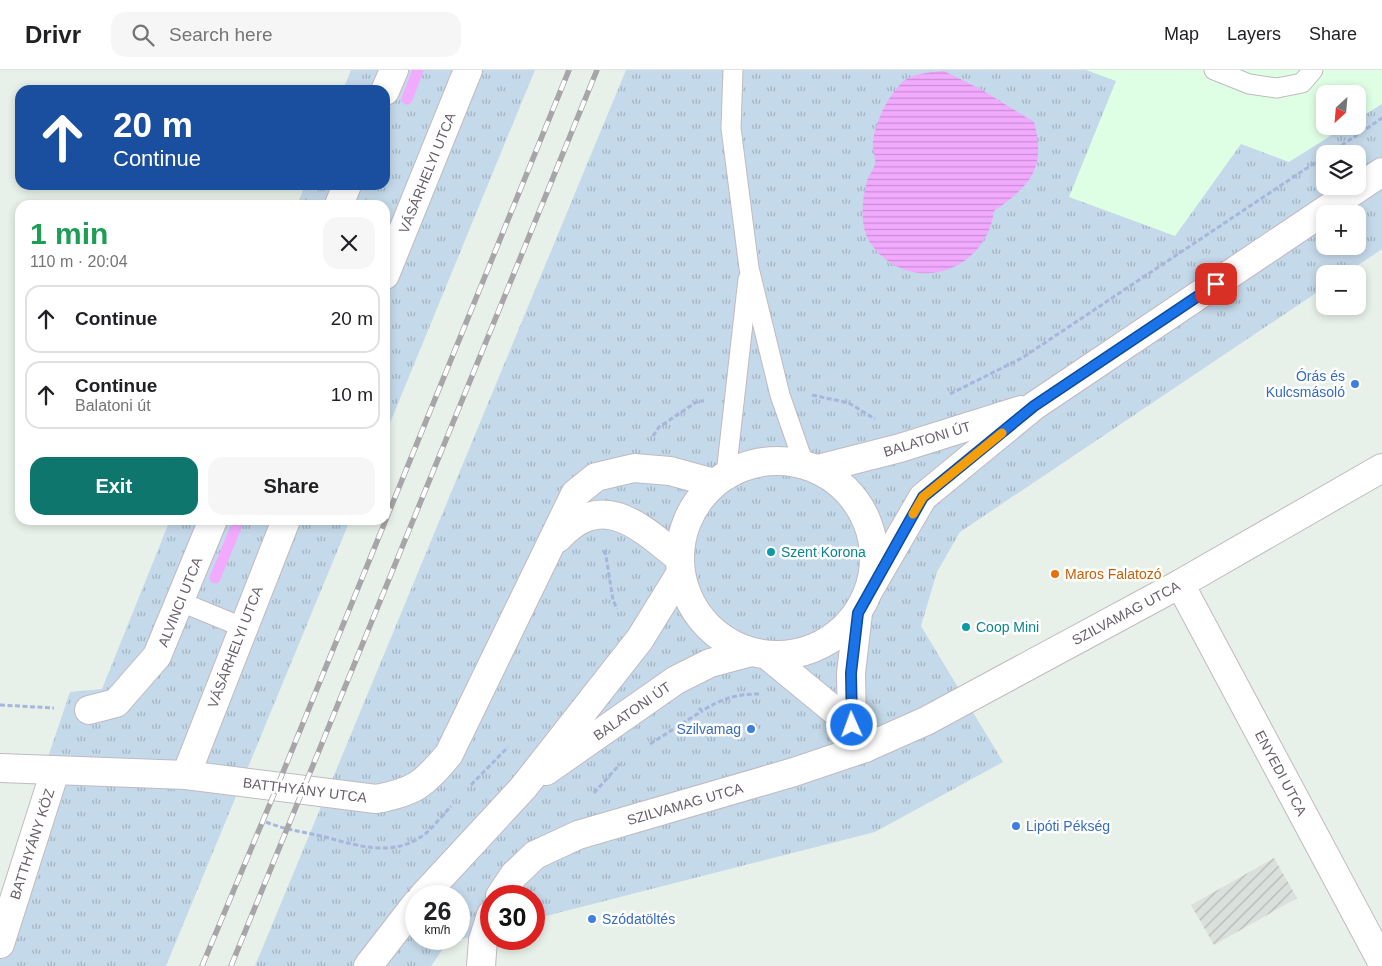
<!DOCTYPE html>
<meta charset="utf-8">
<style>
body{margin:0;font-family:Helvetica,sans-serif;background:#f6f6f6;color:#202124;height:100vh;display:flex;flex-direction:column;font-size:19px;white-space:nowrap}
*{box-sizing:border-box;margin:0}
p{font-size:16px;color:#757577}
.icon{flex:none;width:28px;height:28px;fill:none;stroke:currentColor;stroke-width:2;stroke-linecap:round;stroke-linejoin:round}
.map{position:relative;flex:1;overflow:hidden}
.panel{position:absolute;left:15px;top:130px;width:375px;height:325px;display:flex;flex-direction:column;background:#fff;border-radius:15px;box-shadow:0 2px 8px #0003}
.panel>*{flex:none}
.guide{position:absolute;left:15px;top:15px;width:375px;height:105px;border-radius:15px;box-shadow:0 2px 8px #0003;background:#1a4fa0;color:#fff;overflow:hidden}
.needle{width:32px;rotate:206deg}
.fabs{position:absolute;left:1316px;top:15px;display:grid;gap:10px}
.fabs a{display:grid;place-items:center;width:50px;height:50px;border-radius:10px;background:#fff;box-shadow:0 2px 8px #0003;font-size:25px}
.speed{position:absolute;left:405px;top:815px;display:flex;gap:10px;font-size:25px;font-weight:700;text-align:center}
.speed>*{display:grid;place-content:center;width:65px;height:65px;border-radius:50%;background:#fff;box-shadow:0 2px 8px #0003;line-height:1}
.speed small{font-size:12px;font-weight:400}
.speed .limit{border:8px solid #d22;background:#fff;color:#111}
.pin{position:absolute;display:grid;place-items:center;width:42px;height:42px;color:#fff;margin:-21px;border-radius:10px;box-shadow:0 2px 8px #0006}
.me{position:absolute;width:55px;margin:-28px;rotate:358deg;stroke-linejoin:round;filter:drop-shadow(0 0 4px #0008)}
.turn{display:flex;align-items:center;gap:18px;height:105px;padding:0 15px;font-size:22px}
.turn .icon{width:65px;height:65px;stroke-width:2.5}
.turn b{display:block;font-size:35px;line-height:42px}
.round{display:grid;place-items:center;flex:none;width:52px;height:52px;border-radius:15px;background:#f6f6f6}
.summary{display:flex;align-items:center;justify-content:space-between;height:85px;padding:0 15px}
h1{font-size:30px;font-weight:600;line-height:38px;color:#1e9e55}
.button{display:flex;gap:10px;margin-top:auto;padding:10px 15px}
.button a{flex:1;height:58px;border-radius:15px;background:#0f766e;color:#fff;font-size:20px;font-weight:600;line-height:58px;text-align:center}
.button a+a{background:#f6f6f6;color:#202124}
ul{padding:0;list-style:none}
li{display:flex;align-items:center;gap:15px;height:68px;margin:0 10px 8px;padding:0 5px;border:2px solid #e0e0e0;border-radius:15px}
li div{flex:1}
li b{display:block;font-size:19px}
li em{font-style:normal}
header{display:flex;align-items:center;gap:30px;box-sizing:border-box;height:70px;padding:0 25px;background:#fff;border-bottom:1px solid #e0e0e0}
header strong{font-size:24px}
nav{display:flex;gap:28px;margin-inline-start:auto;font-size:18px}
.search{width:350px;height:45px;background:#f6f6f6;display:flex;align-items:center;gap:12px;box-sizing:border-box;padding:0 18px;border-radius:15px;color:#757577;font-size:19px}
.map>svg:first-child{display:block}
.commercial{fill:#dfffe5}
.industrial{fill:url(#industrial-furrows)}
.grass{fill:url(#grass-tufts);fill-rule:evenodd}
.water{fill:url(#water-rules)}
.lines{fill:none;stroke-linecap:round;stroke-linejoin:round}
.stream{stroke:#f2aaff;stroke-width:11}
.service-casing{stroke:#c1bac0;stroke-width:21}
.minor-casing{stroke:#c1bac0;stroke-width:30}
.tertiary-casing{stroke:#c1bac0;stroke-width:30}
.secondary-casing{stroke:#c1b9c1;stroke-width:30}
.path{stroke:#a6b7db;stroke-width:3;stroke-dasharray:5 2.5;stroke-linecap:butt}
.service{stroke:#fff;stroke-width:19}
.minor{stroke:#fff;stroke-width:28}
.tertiary{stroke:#fff;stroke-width:28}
.secondary{stroke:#fff;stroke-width:28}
.rail-casing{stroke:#a8a5a8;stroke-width:5.5}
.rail{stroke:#fff;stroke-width:4;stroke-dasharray:11;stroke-linecap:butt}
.route-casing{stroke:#114b97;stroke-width:12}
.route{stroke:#1a73e8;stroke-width:9}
.slow{stroke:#f59e0b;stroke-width:9}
.shop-dot{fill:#3f7fe0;stroke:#fff;stroke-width:2}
.culture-dot{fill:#0f9aa8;stroke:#fff;stroke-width:2}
.food-dot{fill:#e8710a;stroke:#fff;stroke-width:2}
.labels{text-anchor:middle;stroke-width:5;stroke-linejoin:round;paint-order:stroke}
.street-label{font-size:14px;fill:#685f68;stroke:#fff}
.shop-label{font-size:14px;fill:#366cbe;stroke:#fff;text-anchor:end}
.culture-label{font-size:14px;fill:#0d838f;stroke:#fff;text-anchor:start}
.food-label{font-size:14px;fill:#c56008;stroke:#fff;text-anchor:start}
</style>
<header>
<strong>Drivr</strong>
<div class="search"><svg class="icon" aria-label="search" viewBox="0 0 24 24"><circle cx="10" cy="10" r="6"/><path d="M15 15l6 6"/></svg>Search here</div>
<nav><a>Map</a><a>Layers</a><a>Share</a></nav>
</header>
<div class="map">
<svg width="1382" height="896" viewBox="0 0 1382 896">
<defs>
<pattern id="industrial-furrows" width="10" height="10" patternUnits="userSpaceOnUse" patternTransform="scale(1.25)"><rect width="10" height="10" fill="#dae0db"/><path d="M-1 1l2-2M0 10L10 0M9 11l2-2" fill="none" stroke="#b5b9b5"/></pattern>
<pattern id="grass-tufts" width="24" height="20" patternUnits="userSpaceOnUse" patternTransform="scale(1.25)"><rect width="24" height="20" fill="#c4d9e9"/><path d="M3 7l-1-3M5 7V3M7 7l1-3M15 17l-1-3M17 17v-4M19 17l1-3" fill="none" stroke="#a3b3c1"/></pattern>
<pattern id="water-rules" width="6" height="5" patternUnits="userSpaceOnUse" patternTransform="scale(1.25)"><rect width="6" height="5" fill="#f2aaff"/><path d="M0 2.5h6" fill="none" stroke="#c88ed2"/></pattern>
</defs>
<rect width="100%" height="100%" fill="#e7f1e9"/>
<polygon class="commercial" points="1086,0 1382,0 1382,34 1358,49 1358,24 1325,24 1325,56 1346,56 1289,92 1241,74 1175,166 1069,127 1115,11"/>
<polygon class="industrial" points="1274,788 1297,828 1214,875 1191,835"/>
<g class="grass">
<polygon points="351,0 535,0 385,365 385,135 297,135 305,115 385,115 385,20 343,20"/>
<path d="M626,0h460l30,11 -47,116 106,39 66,-92 48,18 57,-36h12v-7l24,-15v145l-37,25h-20v13l-365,245 -23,40 -16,54 82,136 -128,70 -341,87v-23h-43v35l-44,12 -16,23h-176zM1325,84h33v32h-33zM1325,144h33v32h-33zM416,826h43v43h-43z"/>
<polygon points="170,450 350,450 166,896 0,896 0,829 70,622 102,619"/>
</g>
<path class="water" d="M944,1l38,19 52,32c13,48 -5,64 -40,89 -8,62 -85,86 -123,33 -12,-16 -9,-45 -4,-63 2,-6 7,-12 8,-17 1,-8 -3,-15 -2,-23 3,-20 15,-46 31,-60 10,-8 28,-9 40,-10z"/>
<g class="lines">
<g class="stream">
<polyline points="407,29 418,0"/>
<polyline points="215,508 239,450"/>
</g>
<defs>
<g id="service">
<polyline points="733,0 731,58 749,198 780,325 804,394"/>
<polyline points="1214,0 1249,14 1277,18 1302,13 1313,0"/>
<polyline points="726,404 748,209"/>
<polyline points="181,532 242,557"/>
</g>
<g id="minor">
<polyline points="385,21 394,0"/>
<polyline points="339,135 347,115"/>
<polyline points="1180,514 1382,892"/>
<polyline points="767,585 852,655 865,678"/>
<polyline points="89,640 116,633 157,586 213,450"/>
<polyline points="852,655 851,603 858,543"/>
<polyline points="500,826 514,805 535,785 578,765 794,702 865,678 926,651 1180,514 1382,398"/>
<polyline points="0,874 55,701"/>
<polyline points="481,896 483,870 491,845"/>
</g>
<g id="tertiary">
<polyline points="385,205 468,0"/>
<path d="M558,468c44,-48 81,-13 121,20"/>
<path d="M0,698l186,7 190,24c39,-7 48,-15 73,-45l126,-260 21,-17 38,-9 36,3 44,12"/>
<polyline points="186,705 286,450"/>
</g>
<g id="secondary">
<circle cx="777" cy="488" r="97"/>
<polyline points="818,399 900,378 1021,340"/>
<polyline points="869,520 923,427 1034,336 1382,102"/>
<polyline points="546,701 676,610 710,593 751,582"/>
<polyline points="423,826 523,718 640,569 680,504"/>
<polyline points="368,896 416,834"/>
</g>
</defs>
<use href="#service" class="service-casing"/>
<use href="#minor" class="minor-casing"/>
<use href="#tertiary" class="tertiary-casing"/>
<use href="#secondary" class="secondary-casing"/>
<g class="path">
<polyline points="1329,84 1382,48"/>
<polyline points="950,324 1022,288 1325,86"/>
<polyline points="812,325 849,333 875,349"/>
<polyline points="653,366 659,357 698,331 704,331"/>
<polyline points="605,480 613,530 617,539"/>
<polyline points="0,635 54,638"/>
<path d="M699,638l3,3c19,-12 34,-17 57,-17"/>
<polyline points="650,674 702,641"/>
<polyline points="471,715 508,677"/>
<polyline points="594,723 620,694"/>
<path d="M266,752c20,8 39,10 59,15 34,9 68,21 100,-3 9,-8 18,-19 26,-28"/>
</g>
<use href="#service" class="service"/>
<use href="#minor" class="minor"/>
<use href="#tertiary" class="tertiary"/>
<use href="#secondary" class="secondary"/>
<defs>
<g id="rail">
<polyline points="202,896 277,717 569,0"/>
<polyline points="231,896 597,0"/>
</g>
</defs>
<use href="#rail" class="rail-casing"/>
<use href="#rail" class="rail"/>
</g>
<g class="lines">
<defs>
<polyline id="route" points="852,655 851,603 858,543 923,427 1034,336 1216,214"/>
</defs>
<use href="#route" class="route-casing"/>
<use href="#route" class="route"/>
<polyline class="slow" points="913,444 923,427 1002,363"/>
</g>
<g class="shop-dot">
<circle cx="1355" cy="314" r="5"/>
<circle cx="751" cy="659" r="5"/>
<circle cx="1016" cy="756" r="5"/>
<circle cx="592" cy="849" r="5"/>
</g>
<g class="culture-dot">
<circle cx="771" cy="482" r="5"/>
<circle cx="966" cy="557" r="5"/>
</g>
<circle class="food-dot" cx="1055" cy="504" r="5"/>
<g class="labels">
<g class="street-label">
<text transform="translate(427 103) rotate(-68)" y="5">VÁSÁRHELYI UTCA</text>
<text transform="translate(927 369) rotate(-17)" y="5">BALATONI ÚT</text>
<text transform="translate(180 532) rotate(-68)" y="5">ALVINCI UTCA</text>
<text transform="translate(1126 543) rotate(-28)" y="5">SZILVAMAG UTCA</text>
<text transform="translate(235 577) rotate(-69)" y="5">VÁSÁRHELYI UTCA</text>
<text transform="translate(632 641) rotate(-35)" y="5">BALATONI ÚT</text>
<text transform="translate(1281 703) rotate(62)" y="5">ENYEDI UTCA</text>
<text transform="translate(305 720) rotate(7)" y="5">BATTHYÁNY UTCA</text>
<text transform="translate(685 734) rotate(-16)" y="5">SZILVAMAG UTCA</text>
<text transform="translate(32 774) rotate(-72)" y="5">BATTHYÁNY KÖZ</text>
</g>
<g class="shop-label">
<text x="1345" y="311">Órás és<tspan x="1345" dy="16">Kulcsmásoló</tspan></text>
<text x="741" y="664">Szilvamag</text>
<text x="1026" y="761" text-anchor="start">Lipóti Pékség</text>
<text x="602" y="854" text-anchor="start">Szódatöltés</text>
</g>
<g class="culture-label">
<text x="781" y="487">Szent Korona</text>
<text x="976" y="562">Coop Mini</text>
</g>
<g class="food-label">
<text x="1065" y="509">Maros Falatozó</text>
</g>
</g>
</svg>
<div class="fabs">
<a><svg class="needle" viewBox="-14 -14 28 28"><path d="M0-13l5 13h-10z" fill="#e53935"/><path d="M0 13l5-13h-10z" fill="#757577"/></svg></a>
<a><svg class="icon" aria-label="layers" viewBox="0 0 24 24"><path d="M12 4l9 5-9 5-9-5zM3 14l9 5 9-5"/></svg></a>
<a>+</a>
<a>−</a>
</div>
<div class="speed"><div>26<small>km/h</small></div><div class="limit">30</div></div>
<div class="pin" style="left:1216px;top:214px;background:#d93025"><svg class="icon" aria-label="arrive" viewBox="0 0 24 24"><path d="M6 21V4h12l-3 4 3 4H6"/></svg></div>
<svg class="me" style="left:852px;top:655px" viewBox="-20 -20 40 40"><circle r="17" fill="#1a73e8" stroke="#fff" stroke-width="3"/><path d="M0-11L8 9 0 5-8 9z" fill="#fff"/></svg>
<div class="guide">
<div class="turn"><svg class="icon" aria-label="ahead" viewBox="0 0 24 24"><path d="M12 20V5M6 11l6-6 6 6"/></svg><div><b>20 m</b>Continue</div></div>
</div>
<section class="panel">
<div class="summary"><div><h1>1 min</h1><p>110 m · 20:04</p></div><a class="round"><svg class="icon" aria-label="close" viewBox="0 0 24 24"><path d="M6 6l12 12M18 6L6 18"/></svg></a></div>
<ul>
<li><svg class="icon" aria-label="ahead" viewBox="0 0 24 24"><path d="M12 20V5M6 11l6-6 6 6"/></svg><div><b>Continue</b></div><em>20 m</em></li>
<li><svg class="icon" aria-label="ahead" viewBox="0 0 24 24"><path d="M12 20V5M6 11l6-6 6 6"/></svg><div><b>Continue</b><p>Balatoni út</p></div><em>10 m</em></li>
</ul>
<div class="button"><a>Exit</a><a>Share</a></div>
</section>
</div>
